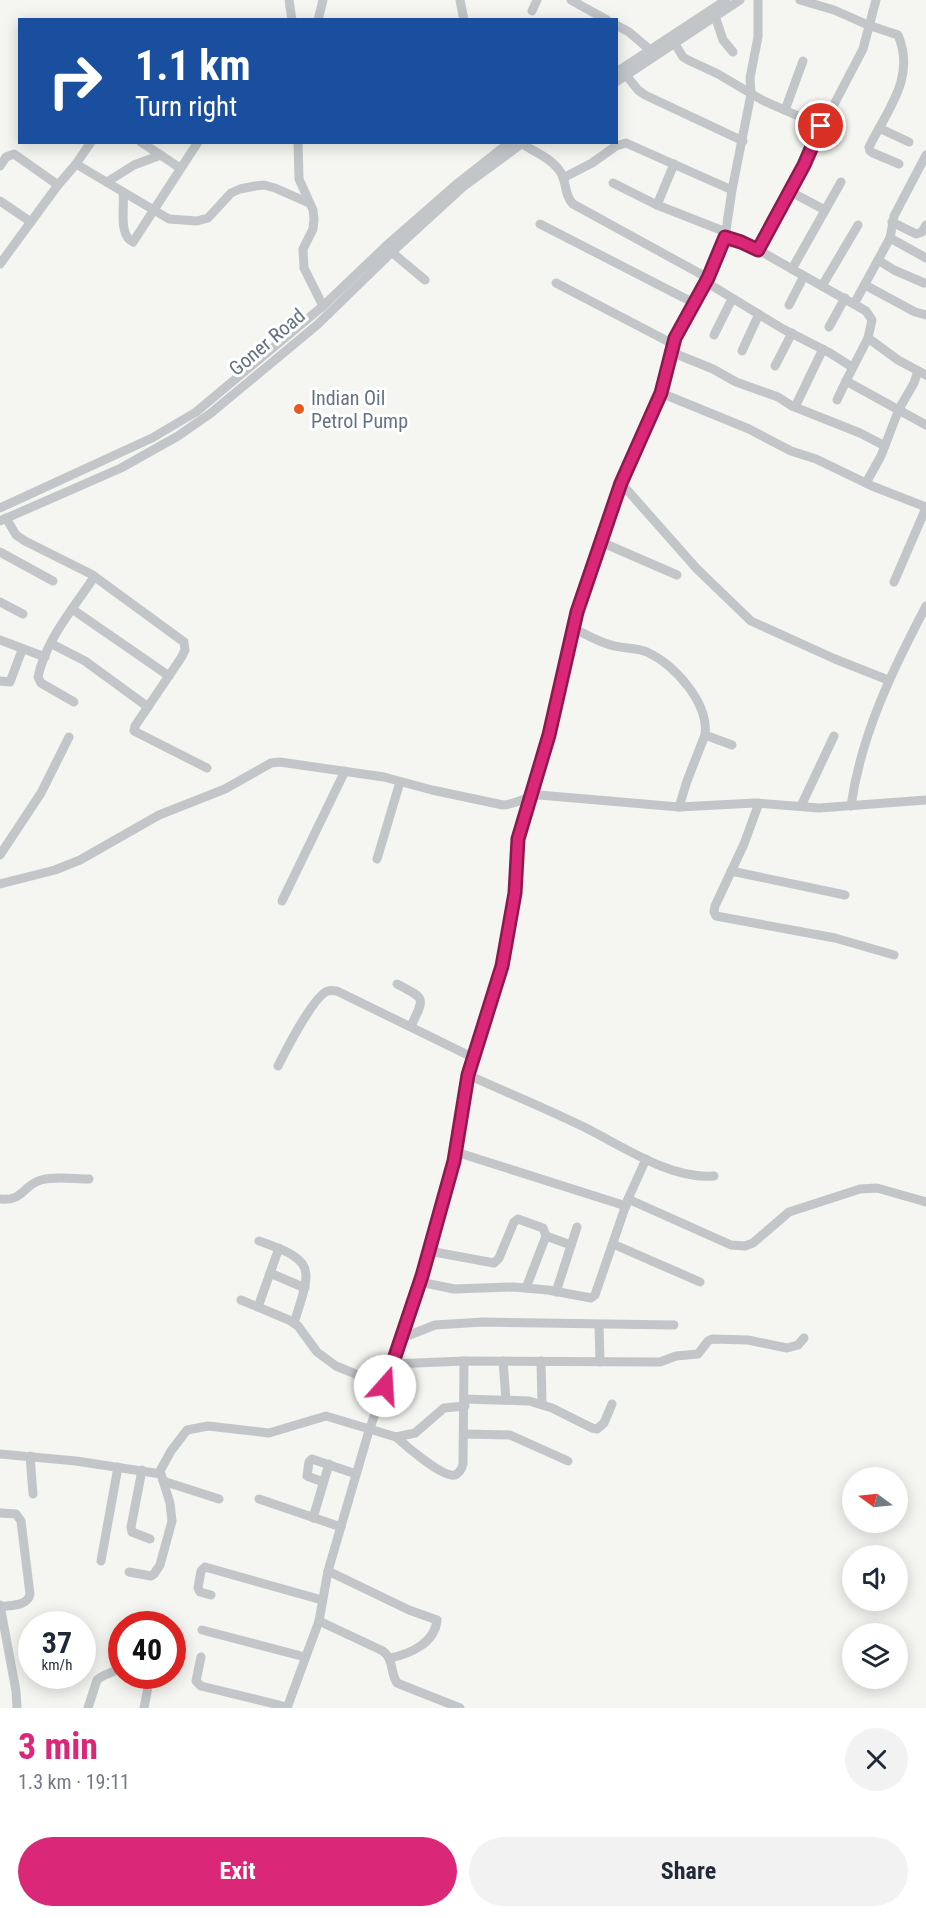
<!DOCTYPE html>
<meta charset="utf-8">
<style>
body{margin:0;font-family:"Roboto Condensed",sans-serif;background:#f2f2f3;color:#1f2937;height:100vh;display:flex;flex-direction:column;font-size:22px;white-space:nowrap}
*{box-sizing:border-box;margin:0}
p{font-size:20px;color:#747a83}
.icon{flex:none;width:33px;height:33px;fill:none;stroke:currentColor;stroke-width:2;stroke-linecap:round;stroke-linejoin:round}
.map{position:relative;height:1708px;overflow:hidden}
.panel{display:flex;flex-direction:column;background:#fff;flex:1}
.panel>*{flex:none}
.top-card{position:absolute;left:18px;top:18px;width:600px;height:126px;border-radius:0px;box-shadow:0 3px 15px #0003;background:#1a4fa0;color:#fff;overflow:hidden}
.needle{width:39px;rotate:285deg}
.tools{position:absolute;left:842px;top:1467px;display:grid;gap:12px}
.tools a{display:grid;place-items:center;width:66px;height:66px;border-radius:50%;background:#fff;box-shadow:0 3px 15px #0003;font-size:30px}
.speed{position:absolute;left:18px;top:1611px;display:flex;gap:12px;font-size:30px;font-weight:700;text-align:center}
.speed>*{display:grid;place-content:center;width:78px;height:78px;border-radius:50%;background:#fff;box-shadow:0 3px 15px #0003;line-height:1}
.speed small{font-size:15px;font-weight:400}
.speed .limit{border:9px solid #d22;background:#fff;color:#111}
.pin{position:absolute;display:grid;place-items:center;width:51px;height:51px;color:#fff;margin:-26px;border:3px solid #fff;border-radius:50%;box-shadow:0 2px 6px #0007}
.me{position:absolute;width:66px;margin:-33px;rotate:19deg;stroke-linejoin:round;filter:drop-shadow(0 0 4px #0008)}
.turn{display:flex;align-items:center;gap:21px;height:126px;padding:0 18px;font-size:27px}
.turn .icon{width:78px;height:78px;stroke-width:2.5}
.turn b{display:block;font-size:42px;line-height:51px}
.round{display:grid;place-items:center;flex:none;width:63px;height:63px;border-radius:32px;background:#f2f2f3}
.head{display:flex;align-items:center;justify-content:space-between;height:102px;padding:0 18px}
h1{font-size:36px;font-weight:700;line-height:45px;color:#db2777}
.primary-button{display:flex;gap:12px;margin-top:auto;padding:12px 18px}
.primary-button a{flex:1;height:69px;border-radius:36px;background:#db2777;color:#fff;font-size:24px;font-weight:700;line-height:69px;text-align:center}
.primary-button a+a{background:#f2f2f3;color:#1f2937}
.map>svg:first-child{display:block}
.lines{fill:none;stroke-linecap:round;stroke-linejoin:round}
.minor{stroke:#c2c6c9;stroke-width:9}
.route-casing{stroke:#8e194d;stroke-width:15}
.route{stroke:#db2777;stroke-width:10}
.poi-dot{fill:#e8591d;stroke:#fff;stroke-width:2}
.labels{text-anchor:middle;stroke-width:6;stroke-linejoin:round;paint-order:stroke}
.street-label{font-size:20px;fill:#637383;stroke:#fff}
.poi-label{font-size:20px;fill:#637383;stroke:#fff;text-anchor:start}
</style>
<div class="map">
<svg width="926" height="1708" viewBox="0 0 926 1708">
<rect width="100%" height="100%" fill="#f5f5f1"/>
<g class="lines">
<g class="minor">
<polyline points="289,0 292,20"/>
<polyline points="460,0 464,20"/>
<polyline points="571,0 607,20"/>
<path d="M800,0l34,10 34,15 30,10c18,42 -10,74 -29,112l1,4 3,2 26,11"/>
<polyline points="532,11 537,0"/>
<polyline points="715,16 723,40 733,52"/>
<polyline points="318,20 323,0"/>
<polyline points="616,25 629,32 650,50"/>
<polyline points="675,44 683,57 688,60 718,74 762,100 821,126"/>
<polyline points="621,69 638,90 645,95 743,141"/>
<polyline points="618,71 726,0"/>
<polyline points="616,82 740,0"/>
<polyline points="785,110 803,61"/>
<polyline points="879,128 909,142"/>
<polyline points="141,142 180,168"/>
<polyline points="298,142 299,179 313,210 314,219 313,229 303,249 304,268 323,306"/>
<path d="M522,144c13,8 31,15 39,29 6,10 3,22 12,31l135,74"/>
<polyline points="76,164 91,142"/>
<polyline points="0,166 6,157 14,154 58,185"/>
<polyline points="563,178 592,163 616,146 626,143 732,190"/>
<polyline points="107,182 134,165 161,155"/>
<polyline points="613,183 657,205 726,232"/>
<polyline points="789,191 825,210"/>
<path d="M123,192c2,15 -5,43 10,50l65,-100"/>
<polyline points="0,201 31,222"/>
<polyline points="657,205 674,164"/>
<polyline points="892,222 916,234 922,232 926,225"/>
<polyline points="540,224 694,303"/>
<polyline points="725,237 741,242 762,252 866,311 872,320 868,338 898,360 926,375"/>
<polyline points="890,238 926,258"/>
<polyline points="388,249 425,280"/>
<polyline points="758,250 863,49 876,0"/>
<polyline points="878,260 894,270 924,283"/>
<polyline points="0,264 58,185 76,164 169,219 197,221 208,218 231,193 240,189 255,186 264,185 275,188 309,203"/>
<polyline points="792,269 841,182"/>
<polyline points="706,282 783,329 830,353 852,367"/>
<polyline points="556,283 673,344"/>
<polyline points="865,285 915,312 926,315"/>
<polyline points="822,286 858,225"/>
<polyline points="854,304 890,238 894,216 926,155"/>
<polyline points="789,305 804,276"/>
<polyline points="829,327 845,298"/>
<polyline points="714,335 732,299"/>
<polyline points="868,338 846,381 926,425"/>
<polyline points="742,351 759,314"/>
<polyline points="671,352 713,369 736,382 778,397 792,406 860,433 885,446"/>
<polyline points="775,366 792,333"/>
<polyline points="661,393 749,429 791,451 816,459 872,486 926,507"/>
<polyline points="837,400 846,381"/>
<polyline points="795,407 823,349"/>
<polyline points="621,483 697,569 751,621 835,659 888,680"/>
<polyline points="866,483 881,456 899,409 914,383 918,371"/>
<polyline points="0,508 152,438 196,412 323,306 386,246 458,183 510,142"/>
<polyline points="6,518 16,535 25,541 91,574 184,642 185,650 181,658 135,726 134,731 207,768"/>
<polyline points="0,521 121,468 178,436 211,413 317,325 392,252 463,187 524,142"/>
<polyline points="601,542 677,575"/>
<polyline points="0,552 53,581"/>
<polyline points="894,582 926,508"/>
<polyline points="0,602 23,614"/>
<polyline points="72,609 169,676"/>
<path d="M573,628c12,6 25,14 38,17 12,4 24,2 36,7 28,13 62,51 58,83l-18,46 -8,26"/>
<polyline points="0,640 45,657"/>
<polyline points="52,644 85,661 148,707"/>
<polyline points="0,681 10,682 22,650"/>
<path d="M74,702l-33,-19 -3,-6c8,-38 36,-69 56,-100"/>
<polyline points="705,735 732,745"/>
<polyline points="759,803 744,844 715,906 714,912 716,916 835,938 894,955"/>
<polyline points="801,806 834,736"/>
<path d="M851,806c10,-72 42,-137 75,-200"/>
<polyline points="0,855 41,793 69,737"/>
<polyline points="377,859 400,782"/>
<polyline points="731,871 845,895"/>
<path d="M0,884l55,-14 25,-10 79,-45 66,-26 46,-26 9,-1 104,15 48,13 71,15c13,-1 23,-8 36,-10l140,12 76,-4 64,5 107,-8"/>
<polyline points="282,901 345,771"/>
<path d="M397,984c29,15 28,13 14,42"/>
<path d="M278,1066c7,-14 36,-71 50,-75 3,-1 6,0 9,0l137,67"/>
<path d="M468,1075c38,17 77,33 114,51 39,19 88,54 132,50"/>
<polyline points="456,1152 626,1206"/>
<path d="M0,1199c23,3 23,-14 41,-19 14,-4 33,-1 48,-1"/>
<polyline points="628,1199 731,1245 745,1246 753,1243 789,1212 860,1189 877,1188 926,1202"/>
<polyline points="546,1236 571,1245"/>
<path d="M259,1241c59,20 52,28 35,82"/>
<polyline points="613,1244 700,1282"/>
<polyline points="429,1251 494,1263 499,1258 514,1222 518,1219 543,1228 546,1236 526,1288"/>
<polyline points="270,1273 305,1288"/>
<polyline points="420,1282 454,1289 513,1287 548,1290 591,1298 595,1295 628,1199 646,1159"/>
<polyline points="556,1292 577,1227"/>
<polyline points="241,1300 289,1320 298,1326 317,1352 336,1366 385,1386"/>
<polyline points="258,1307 279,1248"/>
<polyline points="599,1325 600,1362"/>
<polyline points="402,1338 435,1325 483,1322 674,1325"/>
<polyline points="503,1361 506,1400"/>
<polyline points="541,1361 542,1404"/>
<polyline points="393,1364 464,1361 660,1362 676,1356 698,1354 708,1341 712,1339 748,1340 787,1348 798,1345 804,1338"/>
<polyline points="464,1399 529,1401 552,1408 592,1428 597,1429 604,1423 612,1404"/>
<polyline points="464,1434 510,1435 568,1461"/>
<path d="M396,1437c10,9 47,41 59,38 5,-2 7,-7 8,-11l1,-103"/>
<polyline points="0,1454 76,1461 161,1474"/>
<polyline points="30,1456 33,1494"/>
<polyline points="142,1470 131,1527 132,1532 150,1539"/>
<polyline points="163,1481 219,1499"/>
<polyline points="323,1482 307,1476 309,1462 312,1459 356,1474"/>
<polyline points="259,1499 341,1527"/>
<path d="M0,1513l16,1 5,7 9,73c-2,12 -18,11 -30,13"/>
<polyline points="313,1518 329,1464"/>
<polyline points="101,1561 118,1467"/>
<path d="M328,1571l81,39 28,10c-2,23 -27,34 -47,38"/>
<polyline points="129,1572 151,1576 154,1574 160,1565 172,1521 170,1503 160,1471 171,1451 187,1430 208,1426 269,1433 326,1416 396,1437 415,1433 444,1408 465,1406"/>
<polyline points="211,1595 200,1592 198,1588 201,1571 205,1567 322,1600"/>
<polyline points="0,1605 16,1691 17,1708"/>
<path d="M319,1621l64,30c11,9 7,21 14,32l63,25"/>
<polyline points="160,1624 161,1621"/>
<polyline points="202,1630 305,1657"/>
<polyline points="201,1657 196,1681 201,1686 287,1707"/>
<path d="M88,1708l9,-28c7,-7 18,-6 25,-15"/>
<polyline points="144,1708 150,1676"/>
<polyline points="287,1708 319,1621 328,1571 368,1434 422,1276 454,1161 468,1075 503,967 515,893 518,839 522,823 549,735 577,612 621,483 661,393 675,338 708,278 725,237 732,190 751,94 750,78 758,37 758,0"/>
</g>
</g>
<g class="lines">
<defs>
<polyline id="route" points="385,1386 422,1276 454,1161 468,1075 502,966 515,893 518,839 549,735 577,612 621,483 661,393 675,338 708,278 725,237 741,242 758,250 804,165 821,126"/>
</defs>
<use href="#route" class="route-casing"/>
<use href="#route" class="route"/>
</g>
<circle class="poi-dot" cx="299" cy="409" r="6"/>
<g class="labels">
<g class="street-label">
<text transform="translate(267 342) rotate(-40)" y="7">Goner Road</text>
</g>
<g class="poi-label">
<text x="311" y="405">Indian Oil<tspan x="311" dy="23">Petrol Pump</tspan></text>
</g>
</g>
</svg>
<div class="tools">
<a><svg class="needle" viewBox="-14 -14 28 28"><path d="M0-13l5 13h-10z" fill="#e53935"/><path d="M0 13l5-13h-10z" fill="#747a83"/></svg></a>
<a><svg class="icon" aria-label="sound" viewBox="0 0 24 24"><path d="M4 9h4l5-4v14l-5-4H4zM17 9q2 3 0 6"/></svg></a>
<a><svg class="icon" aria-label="layers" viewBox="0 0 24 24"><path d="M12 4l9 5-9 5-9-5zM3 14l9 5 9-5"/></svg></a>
</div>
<div class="speed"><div>37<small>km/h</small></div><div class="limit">40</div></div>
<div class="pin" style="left:821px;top:126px;background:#d93025"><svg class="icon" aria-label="arrive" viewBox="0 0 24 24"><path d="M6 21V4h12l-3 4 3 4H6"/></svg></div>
<svg class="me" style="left:385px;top:1386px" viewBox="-20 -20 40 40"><circle r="19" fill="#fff"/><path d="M0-13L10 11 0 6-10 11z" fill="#db2777"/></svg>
<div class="top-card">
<div class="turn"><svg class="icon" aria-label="right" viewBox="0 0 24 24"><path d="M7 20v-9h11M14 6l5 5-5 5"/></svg><div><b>1.1 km</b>Turn right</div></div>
</div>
</div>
<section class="panel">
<div class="head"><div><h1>3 min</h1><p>1.3 km · 19:11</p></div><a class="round"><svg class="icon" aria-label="close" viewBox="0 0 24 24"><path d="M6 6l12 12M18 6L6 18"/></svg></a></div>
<div class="primary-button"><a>Exit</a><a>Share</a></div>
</section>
